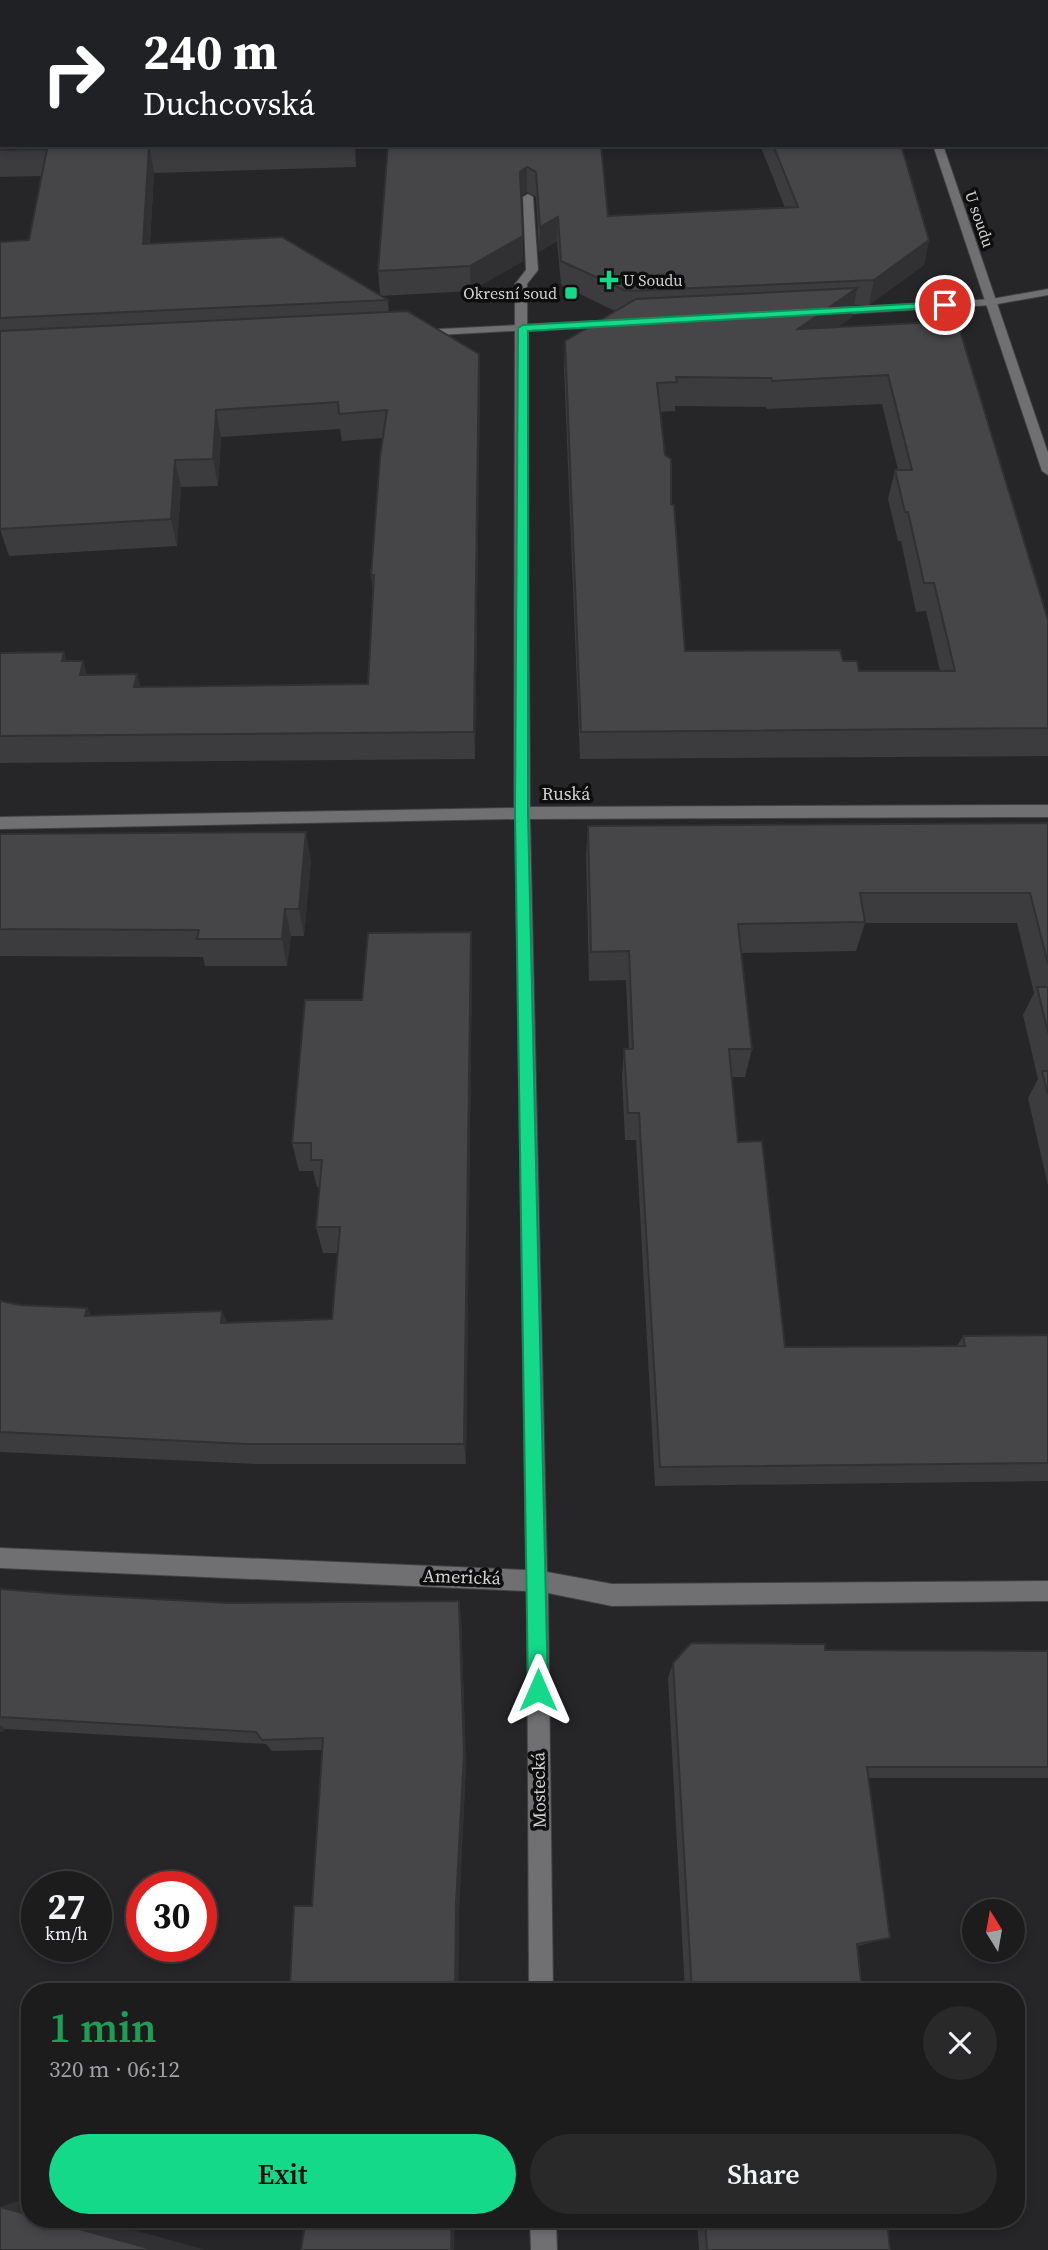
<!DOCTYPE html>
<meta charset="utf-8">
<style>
body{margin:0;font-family:"Source Serif 4",serif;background:#29292a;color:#f1f3f6;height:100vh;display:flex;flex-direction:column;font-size:26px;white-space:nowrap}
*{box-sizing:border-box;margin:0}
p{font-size:23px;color:#a0a1a4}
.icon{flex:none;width:38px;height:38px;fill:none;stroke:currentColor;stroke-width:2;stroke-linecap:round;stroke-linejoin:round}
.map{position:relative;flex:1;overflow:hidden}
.sheet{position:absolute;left:21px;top:1983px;width:1004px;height:245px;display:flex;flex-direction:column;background:#1c1c1d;border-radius:28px;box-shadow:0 4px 10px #0003,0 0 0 2px #3a3a3b}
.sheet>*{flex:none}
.guide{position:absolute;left:0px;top:0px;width:1048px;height:147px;box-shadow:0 4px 10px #0003,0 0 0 2px #3a3a3b;background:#202124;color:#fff;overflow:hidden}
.needle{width:46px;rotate:349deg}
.fabs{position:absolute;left:962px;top:1899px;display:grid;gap:14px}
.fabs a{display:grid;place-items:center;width:63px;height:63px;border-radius:50%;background:#1c1c1d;box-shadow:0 4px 10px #0003,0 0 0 2px #3a3a3b;font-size:35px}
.speed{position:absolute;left:21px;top:1871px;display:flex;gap:14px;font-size:35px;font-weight:700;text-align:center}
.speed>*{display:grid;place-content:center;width:91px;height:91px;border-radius:50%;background:#1c1c1d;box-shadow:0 4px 10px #0003,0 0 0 2px #3a3a3b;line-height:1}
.speed small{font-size:18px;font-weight:400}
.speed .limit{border:10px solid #d22;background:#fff;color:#111}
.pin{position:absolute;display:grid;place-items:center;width:60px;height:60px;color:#fff;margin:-30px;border:4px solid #fff;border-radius:50%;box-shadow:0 2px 7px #0007}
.me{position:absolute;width:77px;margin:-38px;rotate:0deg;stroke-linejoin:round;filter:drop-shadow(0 0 5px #0008)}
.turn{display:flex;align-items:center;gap:24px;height:147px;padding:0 28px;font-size:32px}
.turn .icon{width:91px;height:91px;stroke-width:2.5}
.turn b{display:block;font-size:49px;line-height:60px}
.round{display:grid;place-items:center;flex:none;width:74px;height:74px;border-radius:37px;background:#29292a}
.overview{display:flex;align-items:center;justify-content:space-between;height:119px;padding:0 28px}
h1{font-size:42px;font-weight:600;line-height:52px;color:#1e9e55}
.cta{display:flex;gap:14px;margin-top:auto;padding:14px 28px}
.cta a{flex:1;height:80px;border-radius:42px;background:#14d989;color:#111;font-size:28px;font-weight:600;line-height:80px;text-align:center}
.cta a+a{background:#29292a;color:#f1f3f6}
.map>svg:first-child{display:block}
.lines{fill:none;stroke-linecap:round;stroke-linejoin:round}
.street-casing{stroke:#424142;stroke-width:2}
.secondary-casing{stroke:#424142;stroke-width:2}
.highway-casing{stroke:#424142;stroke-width:3}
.street{fill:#706f72;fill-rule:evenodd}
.secondary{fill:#706f72;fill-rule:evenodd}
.highway{fill:#b280de;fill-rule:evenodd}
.wall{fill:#3c3b3d;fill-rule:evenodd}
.shaded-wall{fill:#313032}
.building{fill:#464547;stroke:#313032;stroke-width:2;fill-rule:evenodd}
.route{fill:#14d989;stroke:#0d8d59;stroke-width:2}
.poi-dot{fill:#14d989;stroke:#0f0e0f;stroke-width:2.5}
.labels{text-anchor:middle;stroke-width:7;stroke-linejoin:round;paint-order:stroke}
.far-street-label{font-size:16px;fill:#d2d1d2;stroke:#0f0e0f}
.far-poi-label{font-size:16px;fill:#d2d1d2;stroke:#0f0e0f;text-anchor:start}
.street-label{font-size:18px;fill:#d2d1d2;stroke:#0f0e0f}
</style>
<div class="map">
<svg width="1048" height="2250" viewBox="0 0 1048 2250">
<rect width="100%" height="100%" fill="#262527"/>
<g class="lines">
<defs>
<g id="street">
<rect x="409" y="0" width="10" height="2"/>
<polygon points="885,0 895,0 895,2 886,2"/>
<polygon points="933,145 943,145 1048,453 1048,475 1042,471"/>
<polygon points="528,194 533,197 538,270 527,284 530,807 1048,805 1048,817 530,819 547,1572 612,1584 1048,1581 1048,1601 612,1606 548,1593 553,1992 529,1992 527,1591 0,1568 0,1548 526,1570 515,819 0,829 0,817 514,808 515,284 526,270 523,197"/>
<polygon points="530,2219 556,2219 557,2250 531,2250"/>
</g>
<g id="secondary">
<polygon points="1048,289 1048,295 992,305 829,315 823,312 829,309 992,299"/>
<polygon points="615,320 619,321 619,325 420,336 414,333 420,330"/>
</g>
<g id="highway">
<polygon points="1021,0 1031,0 1032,2 1021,2"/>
<rect x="1046" y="48" width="2" height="10"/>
</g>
</defs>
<use href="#street" class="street-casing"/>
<use href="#secondary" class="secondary-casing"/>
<use href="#highway" class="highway-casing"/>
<use href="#street" class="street"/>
<use href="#secondary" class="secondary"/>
<use href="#highway" class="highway"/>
</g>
<g class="wall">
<path d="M0,76l2,69h354v22l-202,6 -4,71 230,51 -2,-24 10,-126h213l7,71 177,-8 -25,-63h141l28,95 -5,25 -55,40h-15l-2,12 -15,10 120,-6 91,299v136l-468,3 -16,-389 1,-29 50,-30 -54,-26 -4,-44 -18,11 -3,-55 -9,-5 -6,4 2,65 -52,30 -90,5 7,4 1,12 90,42 1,27 -5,378 -475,4v-110l67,8 20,14 54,12 227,-3 5,-92 -2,-17 12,-137 -41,3 -2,-12 -119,8 -3,49 -37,1 -4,59 -168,10 -9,-27v-287l29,-2 12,-64 -41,1zM882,404l16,66h-3l-7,29 10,42h3l15,71 10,-1 14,60h-81l-16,-10 -158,-10 -14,-147 -11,-92 15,-1v-5l91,1 1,2z"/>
<polygon points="1048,823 1048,1186 1028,1098 1038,1079 1023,1015 1034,993 1017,923 865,923 856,951 742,953 752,1049 745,1077 732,1077 738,1142 785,1347 957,1346 963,1336 1048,1335 1048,1481 655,1486 636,1140 625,1140 622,1077 624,1049 629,1049 626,980 589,981 586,856 588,826"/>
<polygon points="0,834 311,860 304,936 291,936 287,966 205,966 203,957 0,956"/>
<polygon points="472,963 466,1464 256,1464 0,1452 0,1301 20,1305 87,1308 91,1316 222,1311 227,1323 332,1319 338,1253 323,1253 316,1227 320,1187 317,1187 313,1171 299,1171 292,1143 362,1000"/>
<polygon points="0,1589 62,1594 461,1617 466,1765 459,1910 458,1992 275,1992 290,1985 312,1906 322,1750 272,1751 266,1744 6,1729 2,1732 0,1731"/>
<polygon points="825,1650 1048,1651 1048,1778 869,1778 890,1938 857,1946 862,1992 685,1992 668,1678 673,1663"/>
<polygon points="697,2219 887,2219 890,2250 699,2250"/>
</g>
<g class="shaded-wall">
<polygon points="354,145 356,145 356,167"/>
<polygon points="149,146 154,173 148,272 143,244"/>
<polygon points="527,167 527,192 520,197 520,172"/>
<polygon points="558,217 557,241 539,252 540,227"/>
<polygon points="523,236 523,261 471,291 470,266"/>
<polygon points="929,240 924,265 869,305 874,280"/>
<polygon points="857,288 852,317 794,358 798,329"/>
<polygon points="479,354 480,381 475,759 474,732"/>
<polygon points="216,410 221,437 218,486 213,459"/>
<polygon points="175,460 181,487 177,546 171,519"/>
<polygon points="64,652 73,679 62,661"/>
<polygon points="83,661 91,688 80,675"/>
<polygon points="137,674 145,701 134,687"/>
<polygon points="306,832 311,860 304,936 299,909"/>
<polygon points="285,909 291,936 287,966 282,939"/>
<polygon points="471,932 472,963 466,1464 464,1444"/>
<polygon points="87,1308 101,1332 85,1316"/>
<polygon points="222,1311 232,1335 221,1323"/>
<polygon points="459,1601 461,1617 466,1765 459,1910 458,1992 455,1992"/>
<polygon points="0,1725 6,1729 2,1732 0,1730"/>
<polygon points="23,2199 30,2201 30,2215 0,2207"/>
<polygon points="43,2219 94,2219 206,2250 155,2250"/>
<polygon points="452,2219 455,2219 454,2250 451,2250"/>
</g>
<g class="building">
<polygon points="210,0 355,0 355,2 209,2"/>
<polygon points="433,0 857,0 858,2 431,2"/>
<polygon points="0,76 2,76 2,145 186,145 149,146 143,244 282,237 388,300 0,318 0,242 29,240 47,149 0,150"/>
<polygon points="388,145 601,145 608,216 798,207 773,145 901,145 929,240 874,280 626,291 561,261 558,217 540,227 536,172 527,167 520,172 523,236 470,266 378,271"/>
<path d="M857,288l-59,41 159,-8 91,299v108l-467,4 -16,-391 71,-42zM888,375l24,95h-17l10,42h3l16,71h10l21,88h-96l-2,-10h-14l-3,-11 -155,1 -11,-146 -3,-1v-45l-6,-4 -8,-72 20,-1 -1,-5 95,1 1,3z"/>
<polygon points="407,311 479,354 474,732 0,736 0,653 64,652 62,661 83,661 80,675 137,674 134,687 368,684 374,575 371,575 380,457 387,410 339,414 338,402 216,410 213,459 175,460 171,519 0,529 0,331"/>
<polygon points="1048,823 1048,964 1030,893 860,893 865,922 738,924 752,1049 729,1049 738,1142 762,1141 785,1347 965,1346 963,1336 1048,1335 1048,1463 660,1467 639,1113 628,1113 624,1049 633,1049 629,951 591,952 588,826"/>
<polygon points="306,832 299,909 285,909 282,939 197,939 199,930 0,929 0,834"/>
<polygon points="471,932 464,1444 246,1444 0,1432 0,1301 20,1305 87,1308 85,1316 222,1311 221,1323 332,1319 340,1227 316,1227 322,1160 311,1160 311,1143 292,1143 305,1000 362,1000 368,933"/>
<polygon points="1037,987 1048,987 1048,1033"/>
<polygon points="1042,1071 1048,1071 1048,1095"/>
<polygon points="0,1589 62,1594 229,1603 459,1601 464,1754 456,1904 455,1992 275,1992 275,1985 290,1985 294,1906 312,1906 323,1738 262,1740 256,1732 0,1717"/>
<polygon points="691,1643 825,1644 825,1650 1048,1651 1048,1767 867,1767 890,1938 857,1944 862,1992 692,1992 673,1663"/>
<polygon points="0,2207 30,2215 30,2219 43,2219 155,2250 0,2250"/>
<polygon points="289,2219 452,2219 451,2250 301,2250 305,2224 289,2224"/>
<polygon points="705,2219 887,2219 890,2250 707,2250"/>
</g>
<polygon class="route" points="945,302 950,305 948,307 528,331 528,813 548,1690 545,1697 538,1700 531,1697 528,1690 515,813 518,328 523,325"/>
<g class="poi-dot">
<path d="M605.5 269.5h7v7h7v7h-7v7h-7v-7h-7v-7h7z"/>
<rect x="564" y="286" width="14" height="14" rx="3.5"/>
</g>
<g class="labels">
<g class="far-street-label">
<text transform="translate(980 219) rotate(71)" y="6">U soudu</text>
</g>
<g class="far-poi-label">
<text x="623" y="286">U Soudu</text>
<text x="557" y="299" text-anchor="end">Okresní soud</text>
</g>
<g class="street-label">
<text x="566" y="800">Ruská</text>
<text transform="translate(462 1577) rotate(2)" y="6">Americká</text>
<text transform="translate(539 1790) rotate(-91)" y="6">Mostecká</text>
</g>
</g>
</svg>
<div class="fabs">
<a><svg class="needle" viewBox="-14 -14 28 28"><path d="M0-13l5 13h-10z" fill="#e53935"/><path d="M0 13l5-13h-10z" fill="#a0a1a4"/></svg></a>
</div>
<div class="speed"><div>27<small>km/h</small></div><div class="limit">30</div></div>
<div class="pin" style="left:945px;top:305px;background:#d93025"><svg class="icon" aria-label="arrive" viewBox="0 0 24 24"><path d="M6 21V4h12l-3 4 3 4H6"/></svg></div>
<svg class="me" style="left:538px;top:1690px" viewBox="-20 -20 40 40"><path d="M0-17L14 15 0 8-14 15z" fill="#14d989" stroke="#fff" stroke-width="4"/></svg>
<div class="guide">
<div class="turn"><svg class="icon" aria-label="right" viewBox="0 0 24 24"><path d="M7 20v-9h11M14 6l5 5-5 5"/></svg><div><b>240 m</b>Duchcovská</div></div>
</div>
<section class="sheet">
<div class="overview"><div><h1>1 min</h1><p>320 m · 06:12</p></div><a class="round"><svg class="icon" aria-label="close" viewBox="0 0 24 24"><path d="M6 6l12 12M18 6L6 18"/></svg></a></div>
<div class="cta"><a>Exit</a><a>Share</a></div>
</section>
</div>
